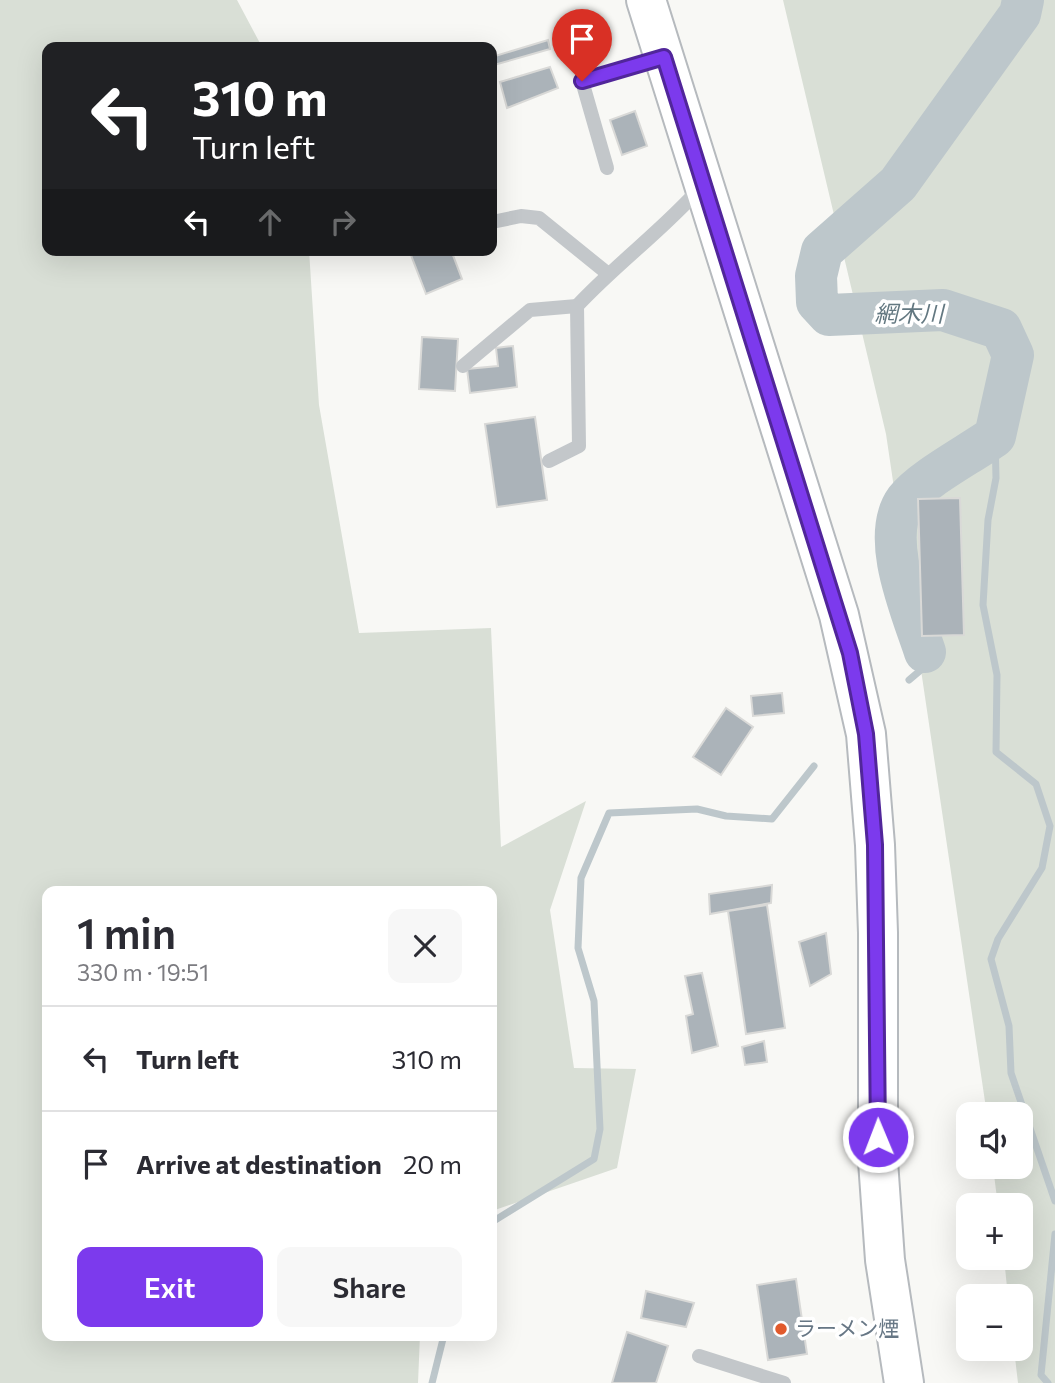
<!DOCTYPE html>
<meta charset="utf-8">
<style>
body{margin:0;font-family:Commissioner,"Noto Sans JP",sans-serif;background:#f7f7f7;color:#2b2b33;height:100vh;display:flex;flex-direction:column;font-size:26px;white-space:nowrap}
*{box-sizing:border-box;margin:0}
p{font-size:23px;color:#7c7c81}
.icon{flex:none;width:38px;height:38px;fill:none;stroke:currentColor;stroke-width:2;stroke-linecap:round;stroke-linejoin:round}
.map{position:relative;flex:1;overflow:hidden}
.details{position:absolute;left:42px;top:886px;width:455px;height:455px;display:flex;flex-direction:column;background:#fff;border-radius:14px;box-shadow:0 7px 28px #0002}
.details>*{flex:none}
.top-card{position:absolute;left:42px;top:42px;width:455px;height:214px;border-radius:14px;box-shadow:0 7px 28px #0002;background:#202124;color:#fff;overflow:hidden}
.buttons{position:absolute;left:956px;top:1102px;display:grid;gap:14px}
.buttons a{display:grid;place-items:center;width:77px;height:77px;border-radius:14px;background:#fff;box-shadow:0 7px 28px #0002;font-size:35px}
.pin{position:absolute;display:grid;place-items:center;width:60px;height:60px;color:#fff;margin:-72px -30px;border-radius:50% 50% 50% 0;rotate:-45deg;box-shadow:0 0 7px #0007}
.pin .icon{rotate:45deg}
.me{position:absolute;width:77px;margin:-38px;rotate:359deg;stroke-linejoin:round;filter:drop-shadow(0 0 5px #0008)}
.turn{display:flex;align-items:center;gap:24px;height:147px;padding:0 35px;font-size:32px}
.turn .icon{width:91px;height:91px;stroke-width:2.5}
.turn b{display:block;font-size:49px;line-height:60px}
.lanes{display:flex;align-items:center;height:66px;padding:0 35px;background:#0003;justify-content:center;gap:35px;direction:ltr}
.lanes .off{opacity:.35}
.round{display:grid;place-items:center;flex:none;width:74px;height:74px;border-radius:14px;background:#f7f7f7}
.headline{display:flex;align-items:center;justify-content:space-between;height:119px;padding:0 35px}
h1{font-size:42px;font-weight:600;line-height:52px}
.action{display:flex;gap:14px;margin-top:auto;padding:14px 35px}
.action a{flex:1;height:80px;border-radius:14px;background:#7c3aed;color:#fff;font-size:28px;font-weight:600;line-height:80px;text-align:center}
.action a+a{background:#f7f7f7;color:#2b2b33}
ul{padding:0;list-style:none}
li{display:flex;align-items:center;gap:21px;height:105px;padding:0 35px;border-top:2px solid #e1e1e2}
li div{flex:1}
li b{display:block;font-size:26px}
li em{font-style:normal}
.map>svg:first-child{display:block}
.green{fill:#d9dfd6}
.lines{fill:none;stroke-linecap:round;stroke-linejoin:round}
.stream{stroke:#bdc7cb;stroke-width:7}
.river{stroke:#bdc7cb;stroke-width:42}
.building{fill:#abb3b9;stroke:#d9d9d7;stroke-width:2}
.primary-casing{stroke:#b6babe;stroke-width:42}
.service{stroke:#c3c7ca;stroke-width:14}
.primary{stroke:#fff;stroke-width:38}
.route-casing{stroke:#51269a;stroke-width:18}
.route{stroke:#7c3aed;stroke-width:12}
.poi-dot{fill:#e15a2c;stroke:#fff;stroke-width:2.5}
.labels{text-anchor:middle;stroke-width:7;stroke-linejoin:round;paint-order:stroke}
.poi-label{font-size:21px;fill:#677785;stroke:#fff;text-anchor:start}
.water-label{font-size:23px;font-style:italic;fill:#637881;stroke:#fff}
</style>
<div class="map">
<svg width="1055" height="1383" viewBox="0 0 1055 1383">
<rect width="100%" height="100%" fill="#f8f8f5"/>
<g class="green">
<polygon points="0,0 237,0 262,47 47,47 47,250 309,250 319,405 359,633 491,628 501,847 586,801 550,910 574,1068 636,1069 617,1168 492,1211 492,891 47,891 47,1335 420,1335 418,1383 0,1383"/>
<polygon points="783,0 1055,0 1055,1383 1018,1383 1014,1349 1020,1349 1020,1297 1008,1297 1004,1258 1020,1258 1020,1206 998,1206 993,1167 1020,1167 1020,1115 987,1115 886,434"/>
</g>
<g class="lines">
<g class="stream">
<polyline points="995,436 996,478 988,520 983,605 997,675 996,752 1036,784 1050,826 1042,868 998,939 991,959 1009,1026 1011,1073 1055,1201"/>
<polyline points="909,680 922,669 925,652"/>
<polyline points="492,1222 594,1159 600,1129 594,1001 578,948 581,878 609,813 697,809 726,816 772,819 814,766"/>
<polyline points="432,1383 444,1335"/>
<polyline points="1048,1383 1041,1375 1055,1234"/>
</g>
<path class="river" d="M925,652c-13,-40 -46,-115 -19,-152 16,-21 66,-47 89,-64l18,-81 -12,-26 -58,-19 -114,5 -12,-13 -1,-26 6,-25 76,-67 122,-170 3,-14"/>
</g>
<g class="building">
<polygon points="548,40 550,49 494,65 492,57"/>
<polygon points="550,67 558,88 507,108 500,82"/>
<polygon points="635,111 647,146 622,155 610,120"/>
<polygon points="409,250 451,250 462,279 426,294"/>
<polygon points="422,337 458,339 455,391 419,389"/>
<polygon points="513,346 517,387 470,393 467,369 498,366 496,348"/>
<polygon points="535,417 547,500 497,507 485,424"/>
<polygon points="960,498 964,635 922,636 918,499"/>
<polygon points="782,693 784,713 753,716 751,696"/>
<polygon points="726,708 753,727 721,775 693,757"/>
<polygon points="772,885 771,903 710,914 709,894"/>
<polygon points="767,905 785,1028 746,1034 728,911"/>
<polygon points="826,933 831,974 810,986 799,942"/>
<polygon points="702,973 718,1046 692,1053 686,1016 693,1014 685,976"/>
<polygon points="764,1041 767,1062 745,1065 742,1047"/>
<polygon points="796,1279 807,1354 768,1360 757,1285"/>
<polygon points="646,1291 694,1303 686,1327 641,1318"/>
<polygon points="627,1332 668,1346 656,1383 612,1383"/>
</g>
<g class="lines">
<defs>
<polyline id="primary" points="646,0 839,615 866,734 875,845 878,933 878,1161 885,1260 904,1383"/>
</defs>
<use href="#primary" class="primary-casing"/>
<g class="service">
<polyline points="607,168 582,81 662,58"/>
<polyline points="492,222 521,216 539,218 607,273"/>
<polyline points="463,366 530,310 577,306"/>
<path d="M549,461l30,-15 -2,-140c39,-42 86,-76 124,-119"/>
<polyline points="699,1356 784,1383"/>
</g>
<use href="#primary" class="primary"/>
</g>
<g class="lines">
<defs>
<polyline id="route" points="582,81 664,57 850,653 866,734 875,845 878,1137"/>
</defs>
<use href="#route" class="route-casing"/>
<use href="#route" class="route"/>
</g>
<circle class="poi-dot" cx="781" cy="1329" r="7"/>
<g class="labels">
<g class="poi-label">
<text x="795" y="1336">ラーメン煙</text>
</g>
<g class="water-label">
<text x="909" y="322">網木川</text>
</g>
</g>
</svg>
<div class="buttons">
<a><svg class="icon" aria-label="sound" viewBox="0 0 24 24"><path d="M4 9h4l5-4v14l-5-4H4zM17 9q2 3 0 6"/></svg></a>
<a>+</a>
<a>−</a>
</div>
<div class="pin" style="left:582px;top:81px;background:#d93025"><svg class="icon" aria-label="arrive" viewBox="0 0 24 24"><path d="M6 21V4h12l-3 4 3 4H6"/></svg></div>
<svg class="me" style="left:878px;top:1137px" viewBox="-20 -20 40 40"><circle r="17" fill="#7c3aed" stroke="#fff" stroke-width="3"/><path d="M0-11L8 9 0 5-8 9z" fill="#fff"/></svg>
<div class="top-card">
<div class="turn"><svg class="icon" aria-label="left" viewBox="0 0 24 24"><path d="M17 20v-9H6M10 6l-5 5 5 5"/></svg><div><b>310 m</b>Turn left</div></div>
<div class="lanes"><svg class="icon" aria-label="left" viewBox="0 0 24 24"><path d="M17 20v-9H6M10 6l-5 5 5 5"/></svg><svg class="icon off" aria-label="ahead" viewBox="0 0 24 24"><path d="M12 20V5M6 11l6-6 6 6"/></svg><svg class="icon off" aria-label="right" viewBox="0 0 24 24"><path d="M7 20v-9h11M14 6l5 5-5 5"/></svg></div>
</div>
<section class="details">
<div class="headline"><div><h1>1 min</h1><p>330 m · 19:51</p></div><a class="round"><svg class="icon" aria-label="close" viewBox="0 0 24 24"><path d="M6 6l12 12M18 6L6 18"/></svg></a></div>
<ul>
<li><svg class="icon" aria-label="left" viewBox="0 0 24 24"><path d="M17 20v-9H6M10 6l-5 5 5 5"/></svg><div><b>Turn left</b></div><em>310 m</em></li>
<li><svg class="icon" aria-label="arrive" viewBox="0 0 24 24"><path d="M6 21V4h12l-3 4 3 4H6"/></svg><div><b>Arrive at destination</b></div><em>20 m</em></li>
</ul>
<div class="action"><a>Exit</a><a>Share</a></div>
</section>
</div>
